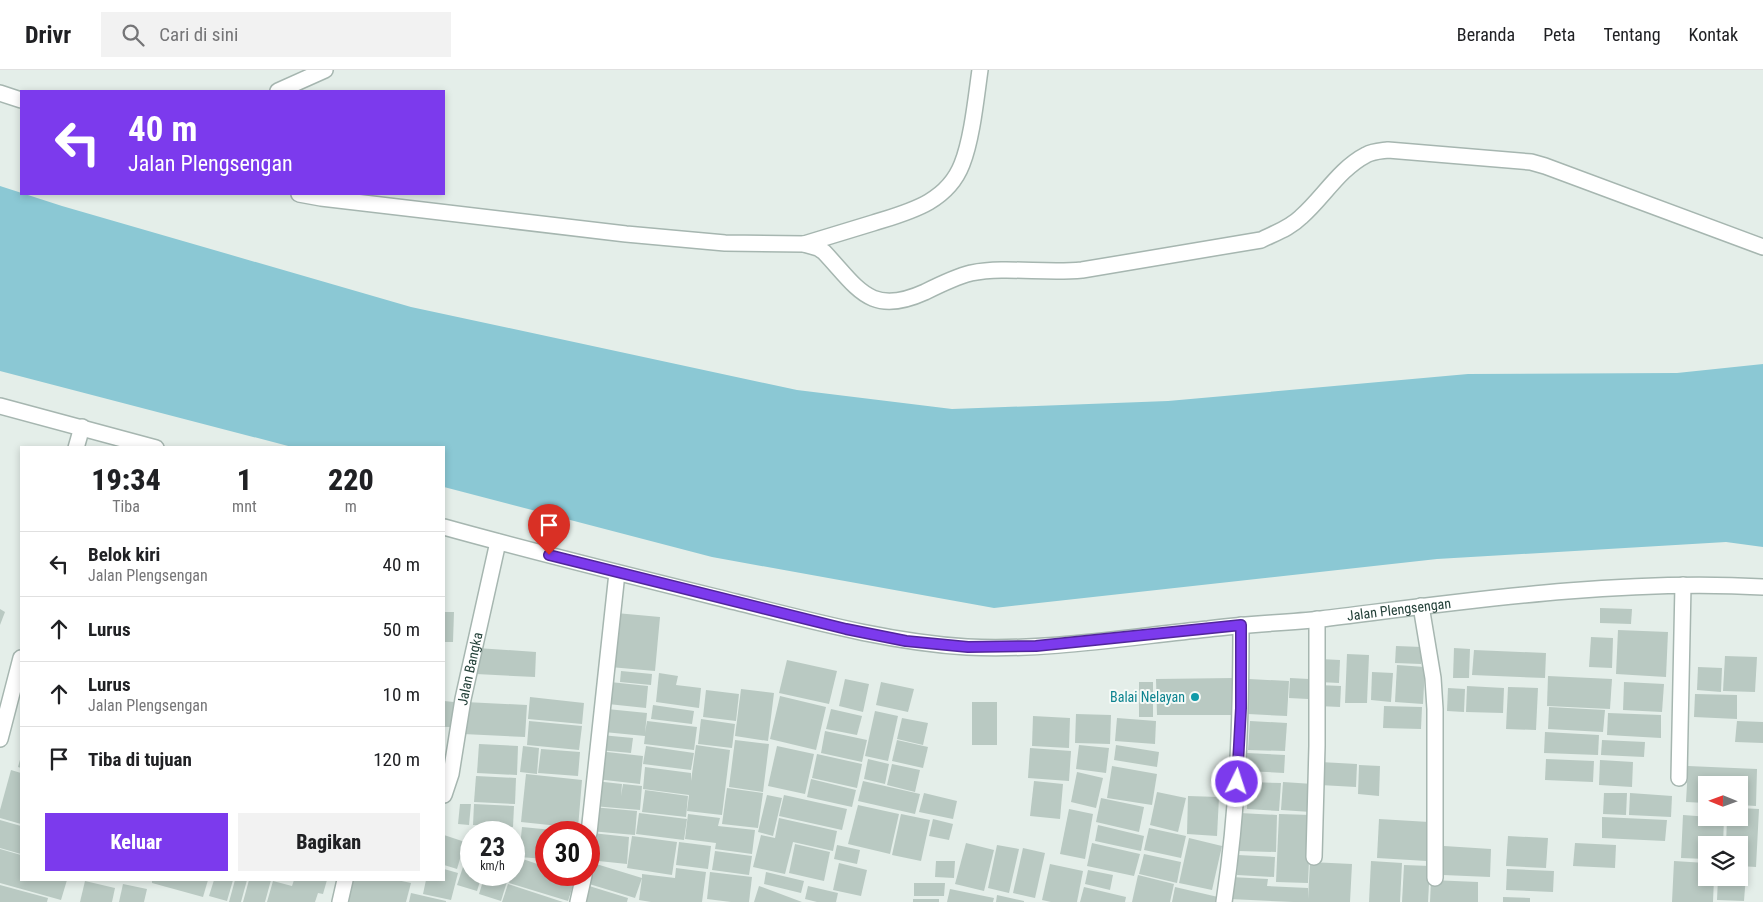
<!DOCTYPE html>
<html lang="id">
<style>
body{margin:0;font-family:"Roboto Condensed",sans-serif;background:#f2f2f2;color:#202124;height:100vh;display:flex;flex-direction:column;font-size:19px;white-space:nowrap}
*{box-sizing:border-box;margin:0}
p{font-size:16px;color:#757577}
.icon{flex:none;width:28px;height:28px;fill:none;stroke:currentColor;stroke-width:2;stroke-linecap:round;stroke-linejoin:round}
.map{position:relative;flex:1;overflow:hidden}
.side{position:absolute;left:20px;top:376px;width:425px;height:435px;display:flex;flex-direction:column;background:#fff;border-radius:0px;box-shadow:0 2px 8px #0003}
.side>*{flex:none}
.banner{position:absolute;left:20px;top:20px;width:425px;height:105px;border-radius:0px;box-shadow:0 2px 8px #0003;background:#7c3aed;color:#fff;overflow:hidden}
.needle{width:32px;rotate:271deg}
.controls{position:absolute;left:1698px;top:706px;display:grid;gap:10px}
.controls a{display:grid;place-items:center;width:50px;height:50px;border-radius:0px;background:#fff;box-shadow:0 2px 8px #0003;font-size:25px}
.speed{position:absolute;left:460px;top:751px;display:flex;gap:10px;font-size:25px;font-weight:700;text-align:center}
.speed>*{display:grid;place-content:center;width:65px;height:65px;border-radius:50%;background:#fff;box-shadow:0 2px 8px #0003;line-height:1}
.speed small{font-size:12px;font-weight:400}
.speed .limit{border:8px solid #d22;background:#fff;color:#111}
.pin{position:absolute;display:grid;place-items:center;width:42px;height:42px;color:#fff;margin:-51px -21px;border-radius:50% 50% 50% 0;rotate:-45deg;box-shadow:0 0 5px #0007}
.pin .icon{rotate:45deg}
.me{position:absolute;width:55px;margin:-28px;rotate:4deg;stroke-linejoin:round;filter:drop-shadow(0 0 4px #0008)}
.turn{display:flex;align-items:center;gap:18px;height:105px;padding:0 25px;font-size:22px}
.turn .icon{width:65px;height:65px;stroke-width:2.5}
.turn b{display:block;font-size:35px;line-height:42px}
.eta{display:flex;justify-content:space-evenly;align-items:center;height:85px;text-align:center}
.eta b{font-size:30px;font-weight:800;line-height:35px}
.button{display:flex;gap:10px;margin-top:auto;padding:10px 25px}
.button a{flex:1;height:58px;border-radius:0px;background:#7c3aed;color:#fff;font-size:20px;font-weight:800;line-height:58px;text-align:center}
.button a+a{background:#f2f2f2;color:#202124}
ul{padding:0;list-style:none}
li{display:flex;align-items:center;gap:15px;height:65px;padding:0 25px;border-top:1px solid #e0e0e0}
li div{flex:1}
li b{display:block;font-size:19px}
li em{font-style:normal}
header{display:flex;align-items:center;gap:30px;box-sizing:border-box;height:70px;padding:0 25px;background:#fff;border-bottom:1px solid #e0e0e0}
header strong{font-size:24px}
nav{display:flex;gap:28px;margin-inline-start:auto;font-size:18px}
.search{width:350px;height:45px;background:#f2f2f2;display:flex;align-items:center;gap:12px;box-sizing:border-box;padding:0 18px;border-radius:0px;color:#757577;font-size:19px}
.map>svg:first-child{display:block}
.water{fill:#8bc8d4}
.building{fill:#b9c9c2}
.lines{fill:none;stroke-linecap:round;stroke-linejoin:round}
.lane-casing{stroke:#a6b6b0;stroke-width:18}
.street-casing{stroke:#a6b6b0;stroke-width:18}
.lane{stroke:#fff;stroke-width:15}
.street{stroke:#fff;stroke-width:15}
.route-casing{stroke:#51269a;stroke-width:12}
.route{stroke:#7c3aed;stroke-width:9}
.culture-dot{fill:#0f9aa8;stroke:#f5faf7;stroke-width:2}
.labels{text-anchor:middle;stroke-width:4;stroke-linejoin:round;paint-order:stroke}
.street-label{font-size:14px;fill:#234038;stroke:#f5faf7}
.culture-label{font-size:14px;fill:#0d838f;stroke:#f5faf7;text-anchor:end}
</style>
<header>
<strong>Drivr</strong>
<div class="search"><svg class="icon" aria-label="search" viewBox="0 0 24 24"><circle cx="10" cy="10" r="6"/><path d="M15 15l6 6"/></svg>Cari di sini</div>
<nav><a>Beranda</a><a>Peta</a><a>Tentang</a><a>Kontak</a></nav>
</header>
<div class="map">
<svg width="1763" height="832" viewBox="0 0 1763 832">
<rect width="100%" height="100%" fill="#e4eee9"/>
<polygon class="water" points="0,116 62,136 411,237 797,320 952,339 1168,331 1468,304 1677,303 1763,294 1763,477 1726,472 1437,489 994,538 712,487 444,417 444,378 292,377 0,301"/>
<g class="building">
<polygon points="1600,538 1632,539 1631,554 1600,553"/>
<polygon points="0,539 5,542 0,555"/>
<polygon points="444,542 454,542 453,572 444,572"/>
<polygon points="616,543 660,547 655,601 610,597"/>
<polygon points="1618,560 1668,562 1666,607 1616,604"/>
<polygon points="1591,567 1613,568 1612,598 1589,597"/>
<polygon points="1396,576 1422,577 1421,594 1395,593"/>
<polygon points="477,578 536,582 535,607 476,604"/>
<polygon points="1454,578 1470,579 1469,608 1453,608"/>
<polygon points="1474,580 1546,583 1545,608 1472,605"/>
<polygon points="1347,584 1369,585 1367,633 1345,633"/>
<polygon points="1725,586 1757,587 1755,622 1723,621"/>
<polygon points="1320,589 1340,590 1339,613 1319,612"/>
<polygon points="787,590 837,601 829,634 779,623"/>
<polygon points="1397,595 1425,597 1423,634 1395,632"/>
<polygon points="1698,597 1722,598 1721,622 1697,620"/>
<polygon points="621,601 652,604 651,615 620,612"/>
<polygon points="1372,602 1393,603 1391,632 1371,630"/>
<polygon points="659,603 678,606 676,615 701,618 699,638 656,632"/>
<polygon points="1548,606 1612,609 1610,639 1547,636"/>
<polygon points="1234,608 1234,645 1157,645 1156,609"/>
<polygon points="1290,608 1309,609 1308,629 1289,628"/>
<polygon points="845,609 869,614 863,642 839,636"/>
<polygon points="1249,609 1289,611 1287,646 1248,644"/>
<polygon points="610,612 648,616 646,638 608,634"/>
<polygon points="881,612 914,619 908,642 876,635"/>
<rect x="1139" y="612" width="14" height="35"/>
<polygon points="1624,612 1664,614 1662,642 1623,640"/>
<polygon points="1319,615 1341,616 1340,637 1318,636"/>
<polygon points="1467,616 1504,618 1503,643 1466,642"/>
<polygon points="1508,617 1538,618 1536,660 1506,659"/>
<polygon points="1448,618 1465,619 1464,642 1447,641"/>
<polygon points="741,619 774,623 768,671 735,666"/>
<polygon points="706,620 739,624 736,651 703,647"/>
<polygon points="1695,624 1737,625 1737,649 1694,647"/>
<polygon points="780,626 826,637 816,680 770,669"/>
<polygon points="530,627 584,633 582,654 528,649"/>
<polygon points="444,631 454,632 453,657 444,657"/>
<polygon points="465,632 527,635 525,667 463,664"/>
<rect x="972" y="632" width="25" height="43"/>
<polygon points="653,635 694,641 692,654 651,649"/>
<polygon points="1384,636 1422,637 1421,659 1383,658"/>
<polygon points="1549,637 1605,640 1603,662 1548,659"/>
<polygon points="607,639 647,643 645,663 647,651 697,657 694,680 644,674 645,666 604,662"/>
<polygon points="831,639 862,646 857,665 826,659"/>
<polygon points="875,641 898,646 888,691 865,686"/>
<polygon points="1608,643 1661,645 1661,668 1607,665"/>
<polygon points="1076,644 1111,645 1110,674 1075,673"/>
<polygon points="1033,646 1070,648 1069,678 1032,676"/>
<polygon points="902,648 928,653 923,675 897,669"/>
<polygon points="1117,648 1156,651 1155,674 1115,671"/>
<polygon points="701,649 735,654 732,678 698,674"/>
<polygon points="529,651 582,656 579,680 527,675"/>
<polygon points="1250,651 1287,653 1285,681 1248,680"/>
<polygon points="1737,651 1763,652 1763,673 1735,672"/>
<polygon points="825,661 867,670 862,692 821,683"/>
<polygon points="1545,662 1599,665 1598,685 1544,683"/>
<polygon points="601,665 633,668 631,683 599,680"/>
<polygon points="735,670 769,674 763,722 729,717"/>
<polygon points="897,670 928,677 923,698 892,691"/>
<polygon points="1602,670 1645,672 1644,687 1601,685"/>
<polygon points="479,674 518,676 517,705 477,703"/>
<polygon points="696,675 730,680 722,745 687,741 689,725 643,719 645,697 691,703 691,711"/>
<polygon points="1079,675 1109,678 1106,703 1076,699"/>
<polygon points="1116,675 1159,682 1157,697 1114,690"/>
<polygon points="523,676 539,678 537,704 520,702"/>
<polygon points="646,676 694,683 691,700 643,694"/>
<polygon points="777,676 814,684 805,724 768,716"/>
<polygon points="1030,678 1071,681 1069,711 1028,708"/>
<polygon points="541,679 580,682 578,706 538,703"/>
<polygon points="598,681 643,686 640,714 596,709"/>
<polygon points="1247,683 1285,685 1284,703 1246,701"/>
<polygon points="817,684 862,694 857,718 812,708"/>
<polygon points="21,686 21,698 18,697"/>
<polygon points="868,689 889,694 885,714 864,709"/>
<polygon points="1546,689 1594,691 1593,712 1545,710"/>
<polygon points="1600,690 1633,692 1632,717 1599,715"/>
<polygon points="1320,692 1357,694 1356,717 1320,715"/>
<polygon points="892,694 920,700 915,722 887,715"/>
<polygon points="1359,695 1380,696 1379,726 1358,724"/>
<polygon points="1112,696 1157,704 1152,735 1107,728"/>
<polygon points="1688,696 1757,699 1756,736 1739,735 1739,715 1706,715 1706,733 1686,732"/>
<polygon points="11,700 21,703 21,754 0,748 0,740"/>
<polygon points="1077,702 1103,708 1096,738 1071,732"/>
<polygon points="526,704 582,710 578,758 521,752"/>
<polygon points="476,706 516,708 515,734 474,732"/>
<polygon points="811,709 856,720 852,737 807,727"/>
<polygon points="595,711 622,714 621,726 623,714 642,716 640,740 593,736"/>
<polygon points="863,711 920,724 915,744 858,731"/>
<polygon points="1034,711 1063,714 1060,749 1030,746"/>
<polygon points="1248,712 1281,713 1279,741 1247,739"/>
<polygon points="1283,712 1313,714 1311,742 1281,740"/>
<polygon points="727,718 763,723 758,758 722,754"/>
<polygon points="645,720 688,726 686,747 642,742"/>
<polygon points="1157,722 1186,728 1178,762 1150,755"/>
<polygon points="924,723 957,731 953,749 919,742"/>
<polygon points="1604,723 1627,723 1626,745 1603,744"/>
<polygon points="1630,723 1672,726 1671,747 1629,745"/>
<polygon points="767,725 782,728 773,766 758,762"/>
<polygon points="784,725 847,739 842,760 779,746"/>
<polygon points="1188,726 1219,727 1217,766 1187,764"/>
<polygon points="1101,728 1144,737 1139,762 1096,752"/>
<polygon points="460,734 471,734 469,755 458,754"/>
<polygon points="474,734 514,736 513,757 473,755"/>
<polygon points="858,735 899,744 890,784 848,774"/>
<polygon points="592,737 637,741 635,765 590,761"/>
<polygon points="1739,738 1759,739 1756,797 1739,796 1739,775 1726,775 1727,748 1739,748"/>
<polygon points="1069,739 1093,744 1085,789 1060,784"/>
<polygon points="639,743 687,749 684,770 636,764"/>
<polygon points="1240,743 1277,745 1276,782 1239,781"/>
<polygon points="688,744 720,748 718,756 755,760 752,784 715,779 716,773 685,769"/>
<polygon points="901,744 930,750 921,791 892,785"/>
<polygon points="1279,744 1311,745 1308,813 1276,812"/>
<polygon points="1683,745 1724,748 1723,775 1706,775 1706,789 1681,788"/>
<polygon points="1602,747 1667,750 1665,771 1602,768"/>
<polygon points="779,748 837,761 833,781 793,772 785,804 753,797 761,765 775,768"/>
<polygon points="933,749 953,754 949,770 929,766"/>
<polygon points="1379,749 1429,752 1427,791 1377,788"/>
<polygon points="0,750 21,756 21,784 0,778"/>
<polygon points="1098,755 1144,766 1141,781 1095,771"/>
<polygon points="522,757 563,761 563,762 546,762 546,789 519,787"/>
<polygon points="1149,758 1186,766 1181,788 1144,780"/>
<polygon points="592,763 629,767 627,794 589,790"/>
<polygon points="444,765 465,772 457,799 444,795"/>
<polygon points="632,766 677,772 672,805 627,798"/>
<polygon points="1508,766 1548,768 1546,798 1506,796"/>
<polygon points="514,767 519,769 514,787"/>
<polygon points="1189,768 1222,776 1212,820 1179,813"/>
<polygon points="679,772 711,776 708,799 676,795"/>
<polygon points="471,773 471,805 482,805 477,821 457,815"/>
<polygon points="966,773 994,780 984,821 955,814"/>
<polygon points="1092,773 1140,784 1134,806 1087,796"/>
<polygon points="1575,773 1616,775 1615,798 1573,796"/>
<polygon points="795,774 830,782 824,811 789,803"/>
<polygon points="837,775 860,780 857,794 834,789"/>
<polygon points="997,775 1019,779 1009,823 988,818"/>
<polygon points="1444,776 1491,779 1490,807 1443,805"/>
<polygon points="1023,778 1045,783 1035,828 1013,823"/>
<polygon points="0,779 21,785 21,810 67,810 61,830 0,813"/>
<polygon points="715,781 752,786 749,805 712,800"/>
<polygon points="1144,784 1181,792 1177,813 1139,804"/>
<polygon points="1238,785 1275,787 1274,807 1237,805"/>
<polygon points="517,787 546,797 546,805 576,806 568,831 509,813 512,805 514,805"/>
<polygon points="936,791 955,791 954,808 935,807"/>
<polygon points="1371,791 1402,793 1400,832 1369,832"/>
<polygon points="1674,791 1706,793 1706,808 1714,808 1713,832 1672,832"/>
<polygon points="1310,792 1352,794 1350,832 1293,832 1230,829 1231,807 1268,809 1267,816 1308,818 1308,829"/>
<polygon points="593,793 642,808 642,804 675,808 676,798 706,802 702,832 651,832 639,830 642,808 635,828 586,813"/>
<polygon points="839,793 867,800 861,826 833,820"/>
<polygon points="1050,794 1083,801 1077,832 1051,832 1042,830"/>
<polygon points="1404,795 1430,796 1428,832 1402,832"/>
<polygon points="444,799 458,803 451,830 423,824 426,810 444,810"/>
<polygon points="1507,799 1554,801 1553,822 1506,820"/>
<polygon points="1088,800 1113,805 1110,820 1085,814"/>
<polygon points="710,802 752,807 749,832 731,832 707,829"/>
<polygon points="766,802 804,811 801,823 764,814"/>
<polygon points="485,805 509,805 501,831 479,824"/>
<polygon points="1138,805 1174,814 1170,832 1132,832"/>
<polygon points="1739,805 1746,805 1744,831 1717,830 1718,808 1739,808"/>
<polygon points="152,810 208,810 203,827 152,813"/>
<polygon points="214,810 233,810 227,831 209,826"/>
<polygon points="235,810 247,810 241,832 229,832"/>
<polygon points="249,810 271,810 265,832 243,832"/>
<polygon points="294,810 327,810 323,824 318,823 315,832 267,832 273,811 292,816"/>
<polygon points="350,810 397,810 411,813 406,832 345,832"/>
<polygon points="1431,810 1478,812 1478,832 1430,832"/>
<polygon points="85,811 115,818 112,832 80,832"/>
<polygon points="914,813 945,813 944,826 914,826"/>
<polygon points="123,814 147,819 144,832 119,832"/>
<polygon points="508,814 563,832 502,832"/>
<polygon points="0,815 48,828 47,832 0,832"/>
<polygon points="586,815 628,828 627,832 581,832"/>
<polygon points="759,816 802,832 754,832"/>
<polygon points="808,816 838,823 836,832 817,832 805,829"/>
<polygon points="1084,817 1126,827 1125,832 1080,832"/>
<polygon points="1175,817 1218,827 1216,832 1172,832"/>
<polygon points="950,819 994,828 993,832 947,832"/>
<polygon points="411,823 446,831 446,832 409,832"/>
<polygon points="997,825 1024,831 1024,832 996,832"/>
<polygon points="1503,827 1530,828 1530,832 1503,832"/>
<rect x="913" y="829" width="26" height="3"/>
</g>
<g class="lines">
<defs>
<g id="lane">
<polyline points="278,21 325,0"/>
<polyline points="0,23 21,30"/>
<path d="M299,124l22,4 305,36 99,9 79,1 14,4 6,4c34,36 46,65 101,40 14,-7 30,-15 46,-19 36,-7 74,1 111,-3l179,-30c14,-7 29,-12 40,-23 22,-19 38,-48 65,-62 7,-4 15,-4 22,-5l143,12 14,4 218,81"/>
<path d="M804,174c23,-7 46,-14 69,-21 35,-11 74,-20 89,-59 10,-25 14,-66 18,-94"/>
</g>
<g id="street">
<polyline points="0,336 156,378"/>
<polyline points="76,378 82,357"/>
<path id="s1" d="M444,457c97,27 195,51 292,75 76,19 152,40 231,45 80,4 161,-10 241,-18 38,-5 76,-6 113,-10 147,-18 294,-40 442,-32"/>
<polyline points="1421,536 1433,608 1435,639 1435,808"/>
<polyline points="0,669 21,588"/>
<polyline points="1679,708 1683,515"/>
<path id="s2" d="M444,725l7,-21 12,-75 35,-157"/>
<polyline points="589,763 617,503"/>
<polyline points="1314,787 1317,676 1317,549"/>
<polyline points="340,832 345,810"/>
<polyline points="578,832 584,805"/>
<path d="M1224,832c14,-92 17,-184 17,-277"/>
</g>
</defs>
<use href="#lane" class="lane-casing"/>
<use href="#street" class="street-casing"/>
<use href="#lane" class="lane"/>
<use href="#street" class="street"/>
</g>
<g class="lines">
<defs>
<polyline id="route" points="549,485 846,559 906,571 968,577 1036,576 1241,555 1241,638 1237,712"/>
</defs>
<use href="#route" class="route-casing"/>
<use href="#route" class="route"/>
</g>
<circle class="culture-dot" cx="1195" cy="627" r="5"/>
<g class="labels">
<g class="street-label">
<text dy="5" stroke="none"><textPath href="#s1" startOffset="971">Jalan Plengsengan</textPath></text>
<text dy="5" stroke="none"><textPath href="#s2" startOffset="129">Jalan Bangka</textPath></text>
</g>
<g class="culture-label">
<text x="1185" y="632">Balai Nelayan</text>
</g>
</g>
</svg>
<div class="controls">
<a><svg class="needle" viewBox="-14 -14 28 28"><path d="M0-13l5 13h-10z" fill="#e53935"/><path d="M0 13l5-13h-10z" fill="#757577"/></svg></a>
<a><svg class="icon" aria-label="layers" viewBox="0 0 24 24"><path d="M12 4l9 5-9 5-9-5zM3 14l9 5 9-5"/></svg></a>
</div>
<div class="speed"><div>23<small>km/h</small></div><div class="limit">30</div></div>
<div class="pin" style="left:549px;top:485px;background:#d93025"><svg class="icon" aria-label="arrive" viewBox="0 0 24 24"><path d="M6 21V4h12l-3 4 3 4H6"/></svg></div>
<svg class="me" style="left:1237px;top:712px" viewBox="-20 -20 40 40"><circle r="17" fill="#7c3aed" stroke="#fff" stroke-width="3"/><path d="M0-11L8 9 0 5-8 9z" fill="#fff"/></svg>
<div class="banner">
<div class="turn"><svg class="icon" aria-label="left" viewBox="0 0 24 24"><path d="M17 20v-9H6M10 6l-5 5 5 5"/></svg><div><b>40 m</b>Jalan Plengsengan</div></div>
</div>
<section class="side">
<div class="eta">
<div><b>19:34</b><p>Tiba</p></div>
<div><b>1</b><p>mnt</p></div>
<div><b>220</b><p>m</p></div>
</div>
<ul>
<li><svg class="icon" aria-label="left" viewBox="0 0 24 24"><path d="M17 20v-9H6M10 6l-5 5 5 5"/></svg><div><b>Belok kiri</b><p>Jalan Plengsengan</p></div><em>40 m</em></li>
<li><svg class="icon" aria-label="ahead" viewBox="0 0 24 24"><path d="M12 20V5M6 11l6-6 6 6"/></svg><div><b>Lurus</b></div><em>50 m</em></li>
<li><svg class="icon" aria-label="ahead" viewBox="0 0 24 24"><path d="M12 20V5M6 11l6-6 6 6"/></svg><div><b>Lurus</b><p>Jalan Plengsengan</p></div><em>10 m</em></li>
<li><svg class="icon" aria-label="arrive" viewBox="0 0 24 24"><path d="M6 21V4h12l-3 4 3 4H6"/></svg><div><b>Tiba di tujuan</b></div><em>120 m</em></li>
</ul>
<div class="button"><a>Keluar</a><a>Bagikan</a></div>
</section>
</div>
